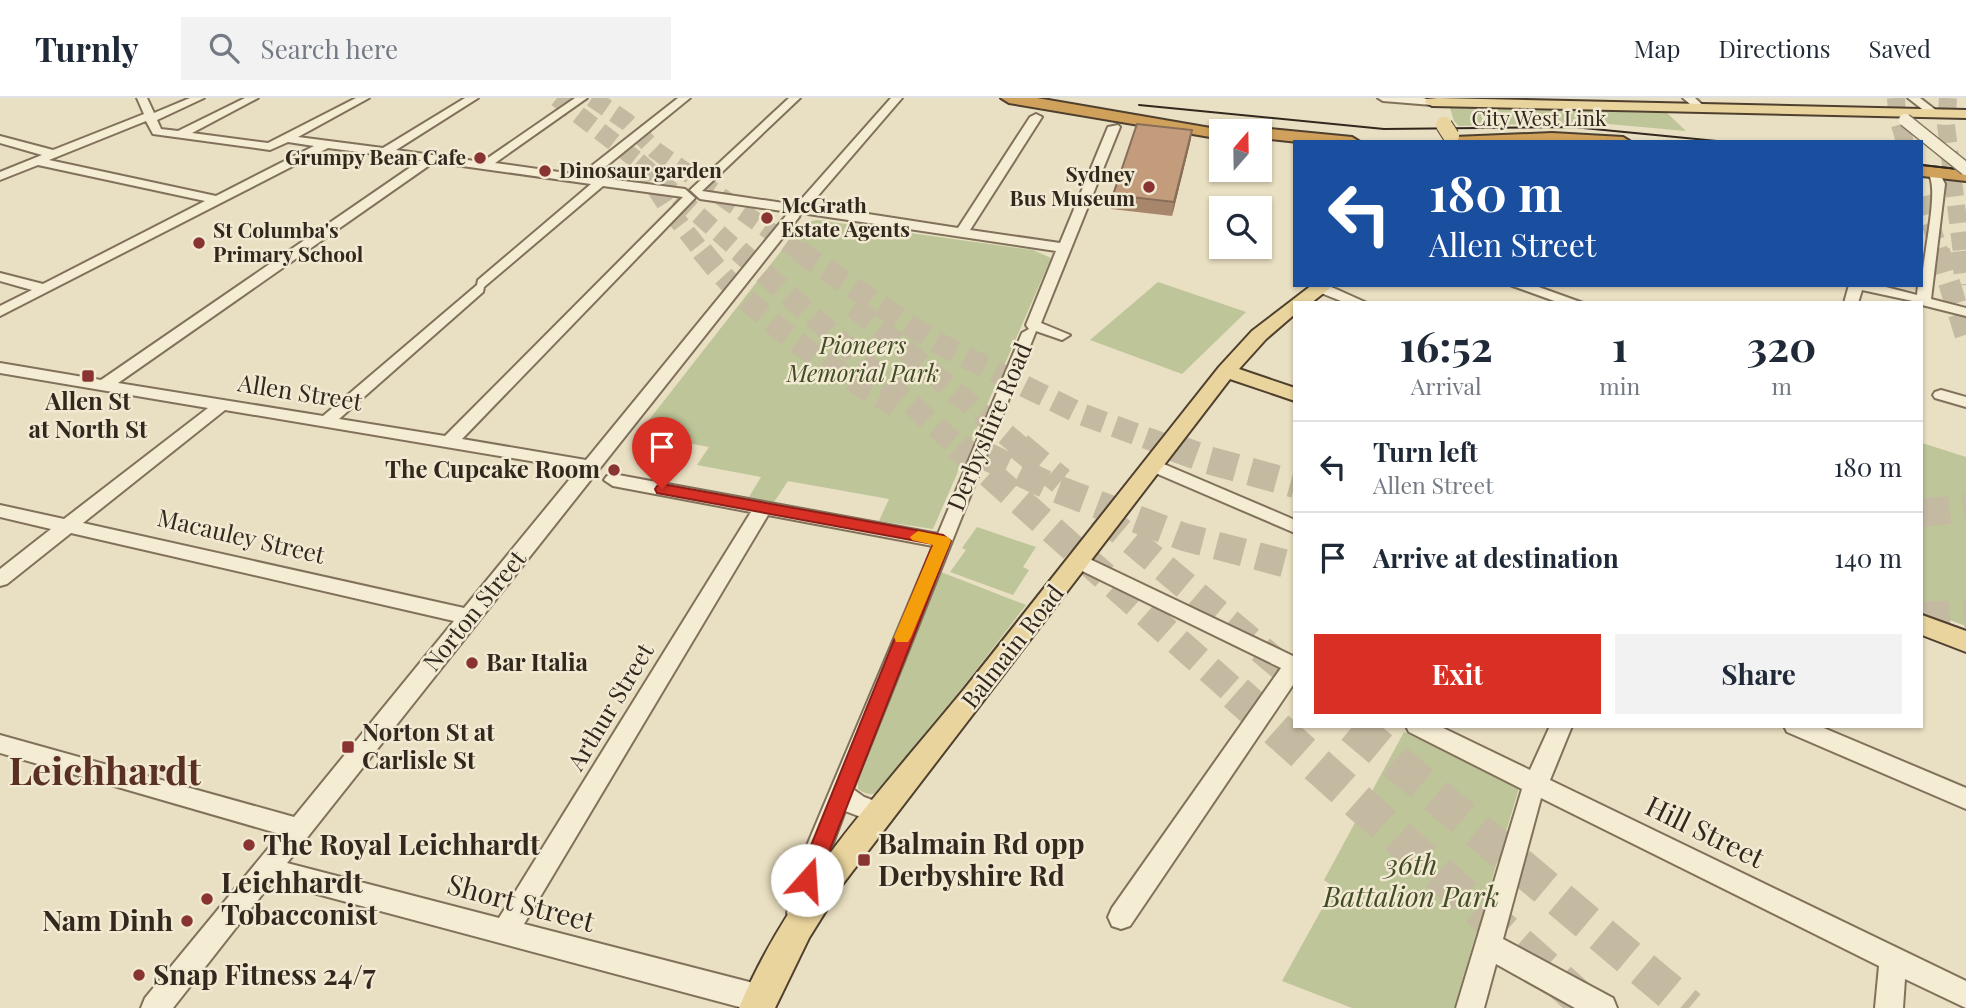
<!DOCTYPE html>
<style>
body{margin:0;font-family:"Playfair Display",serif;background:#f2f2f3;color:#1f2937;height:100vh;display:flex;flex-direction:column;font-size:26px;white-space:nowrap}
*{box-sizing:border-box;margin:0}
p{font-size:23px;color:#747a83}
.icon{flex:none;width:38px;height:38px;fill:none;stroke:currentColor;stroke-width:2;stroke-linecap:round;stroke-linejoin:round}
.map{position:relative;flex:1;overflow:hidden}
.drawer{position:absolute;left:1293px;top:203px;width:630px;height:427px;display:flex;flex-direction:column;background:#fff;border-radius:0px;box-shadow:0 2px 5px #0004}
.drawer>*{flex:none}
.hud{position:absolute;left:1293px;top:42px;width:630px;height:147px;border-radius:0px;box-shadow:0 2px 5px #0004;background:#1a4fa0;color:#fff;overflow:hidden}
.needle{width:46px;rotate:20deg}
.fabs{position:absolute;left:1209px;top:21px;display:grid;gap:14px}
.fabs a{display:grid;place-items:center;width:63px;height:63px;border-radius:0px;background:#fff;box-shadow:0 2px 5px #0004;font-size:35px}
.pin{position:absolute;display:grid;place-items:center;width:60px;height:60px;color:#fff;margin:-72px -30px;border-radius:50% 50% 50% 0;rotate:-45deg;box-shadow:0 0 7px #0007}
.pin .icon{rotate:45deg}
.me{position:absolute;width:77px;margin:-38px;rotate:19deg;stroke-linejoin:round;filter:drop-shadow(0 0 5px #0008)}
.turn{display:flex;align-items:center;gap:24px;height:147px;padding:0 21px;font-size:32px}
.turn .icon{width:91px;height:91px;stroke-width:2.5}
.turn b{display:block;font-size:49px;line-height:60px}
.eta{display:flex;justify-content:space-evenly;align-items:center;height:119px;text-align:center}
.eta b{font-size:42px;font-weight:700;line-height:49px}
.action{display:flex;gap:14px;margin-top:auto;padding:14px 21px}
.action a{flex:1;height:80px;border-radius:0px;background:#d93025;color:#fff;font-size:28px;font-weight:700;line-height:80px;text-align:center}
.action a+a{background:#f2f2f3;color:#1f2937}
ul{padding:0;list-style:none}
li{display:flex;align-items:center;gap:21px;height:91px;padding:0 21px;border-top:2px solid #e0e1e3}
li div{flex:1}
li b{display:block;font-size:26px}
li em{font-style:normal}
header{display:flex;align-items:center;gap:42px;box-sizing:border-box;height:98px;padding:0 35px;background:#fff;border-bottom:2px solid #e0e1e3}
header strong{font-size:33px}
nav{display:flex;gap:38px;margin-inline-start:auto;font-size:24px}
.search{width:490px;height:63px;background:#f2f2f3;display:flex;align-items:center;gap:18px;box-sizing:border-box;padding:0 24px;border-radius:0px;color:#747a83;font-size:26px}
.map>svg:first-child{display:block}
.green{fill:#bec598}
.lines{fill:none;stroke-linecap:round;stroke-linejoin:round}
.highway-tunnel-far3{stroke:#c4baa1;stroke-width:18;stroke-dasharray:18 9;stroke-linecap:butt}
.highway-tunnel-far2{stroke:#c4baa1;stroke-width:22;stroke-dasharray:22 11;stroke-linecap:butt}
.highway-tunnel-far1{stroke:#c4baa1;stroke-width:28;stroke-dasharray:28 14;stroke-linecap:butt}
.highway-tunnel{stroke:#c4baa1;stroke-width:36;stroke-dasharray:36 18;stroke-linecap:butt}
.minor-casing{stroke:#81715b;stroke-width:4}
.major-casing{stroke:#4f3f2f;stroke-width:4}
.highway-casing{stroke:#4f3f2f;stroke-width:4}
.minor{fill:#f5ecd4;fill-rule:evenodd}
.major{fill:#e9d49d;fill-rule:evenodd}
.highway{fill:#d0a15b;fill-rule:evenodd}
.tram{stroke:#32281e;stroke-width:2}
.minor-bridge-casing{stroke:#81715b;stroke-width:15;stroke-linecap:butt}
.major-bridge-casing{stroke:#4f3f2f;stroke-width:18;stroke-linecap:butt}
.minor-bridge{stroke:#f5ecd4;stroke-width:12}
.major-bridge{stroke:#e9d49d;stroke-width:16}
.wall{fill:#a8866b}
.shaded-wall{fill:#886d57}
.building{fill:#c39c7c;stroke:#886d57;stroke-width:2}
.route{fill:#d93025;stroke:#8d1f18;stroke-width:2}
.slow{fill:#f59e0b}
.poi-dot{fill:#893432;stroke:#f1e9d1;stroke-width:2.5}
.labels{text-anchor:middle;stroke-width:5;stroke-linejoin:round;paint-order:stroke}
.far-street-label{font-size:21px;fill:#32281e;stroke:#f1e9d1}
.far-poi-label{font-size:21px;font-weight:bold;fill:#32281e;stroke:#f1e9d1;text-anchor:start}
.park-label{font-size:24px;font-style:italic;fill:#414c27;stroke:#f1e9d1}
.street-label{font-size:24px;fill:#32281e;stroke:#f1e9d1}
.poi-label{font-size:24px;font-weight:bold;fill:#32281e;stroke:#f1e9d1;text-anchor:start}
.near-street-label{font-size:28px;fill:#32281e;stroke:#f1e9d1}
.near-poi-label{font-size:28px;font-weight:bold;fill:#32281e;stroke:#f1e9d1;text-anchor:start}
.near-park-label{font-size:28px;font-style:italic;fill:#414c27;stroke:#f1e9d1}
.near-district-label{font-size:38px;font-weight:bold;fill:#5a3022;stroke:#f1e9d1}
</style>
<header>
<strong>Turnly</strong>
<div class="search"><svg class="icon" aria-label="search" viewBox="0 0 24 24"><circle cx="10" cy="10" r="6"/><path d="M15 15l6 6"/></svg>Search here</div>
<nav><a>Map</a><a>Directions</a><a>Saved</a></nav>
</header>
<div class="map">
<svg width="1966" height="910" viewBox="0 0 1966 910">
<rect width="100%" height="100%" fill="#e9dfc2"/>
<g class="green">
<polygon points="1450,10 1667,15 1686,33 1586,24 1459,28 1454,23"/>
<polygon points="817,122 1033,152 1051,160 933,431 879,423 889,401 788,383 774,404 749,399 761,379 697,367 709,349 638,336 803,125"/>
<polygon points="1158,184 1246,214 1182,276 1090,242"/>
<polygon points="1922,345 1966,359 1966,528 1922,512"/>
<polygon points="977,429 1036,449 1023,469 1029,472 1013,497 950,474 966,452 962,450"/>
<path d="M941,474l85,33 -139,181c-10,9 -18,11 -29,3v-7z"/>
<polygon points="1404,634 1519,690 1454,910 1352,910 1282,883 1334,789 1324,782"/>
</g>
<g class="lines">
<g class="highway-tunnel-far3">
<polyline points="557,0 638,63 668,110 703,155"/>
<polyline points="592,0 627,24 655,52 801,155"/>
<polyline points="1896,0 1897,16 1905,44"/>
<polyline points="1948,0 1946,27 1962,155"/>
<polyline points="638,63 741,155"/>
<polyline points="1922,99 1940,155"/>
</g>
<g class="highway-tunnel-far2">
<path d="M702,153c51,65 122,114 193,155"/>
<polyline points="739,153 960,350"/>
<polyline points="798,153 933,243 1081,316 1174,350"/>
<polyline points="1939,153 1966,238"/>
<polyline points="1962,153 1966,187"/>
<polyline points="854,209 1022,350"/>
</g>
<g class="highway-tunnel-far1">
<polyline points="958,348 1238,597"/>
<polyline points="1019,348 1061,383"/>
<polyline points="1170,348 1208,362 1295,386"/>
<polyline points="982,356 1049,388 1184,439 1295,468"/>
<polyline points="1922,415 1966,410"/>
<polyline points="1100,416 1295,580"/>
<polyline points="1922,518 1966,516"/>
</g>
<g class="highway-tunnel">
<polyline points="1236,595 1590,910"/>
<polyline points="1353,628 1689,910"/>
</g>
<defs>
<g id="minor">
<path d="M137,0h10l7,15 36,-15h14l-47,22 4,9 17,2 67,-33h13l-66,35 76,10 88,-45h13l-71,39 85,11 82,-50h13l-82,52 86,12 93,-64h12l-92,65 85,12 98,-77h12l-97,79 92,12 10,9 -233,241 124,21 203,-248 -89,-13 -10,-9 99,-92h11l-98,93 88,13 8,-1 93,-105h11l-92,107 148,23 72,-111 6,-3 6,3 -72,113 90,13 48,-116 10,-2 2,2 -79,196 29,12 -8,5 -26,-9 -183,458 11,8 27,10 3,7 -3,7 -9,4 -37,-14 -19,51 -17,60 -9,3 -9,-3 -4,-9 13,-51 133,-316 -165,-31 -244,409 237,61 10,4 4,10 -4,9h-28l-471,-126 -99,126h-32l4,-10 135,-164 -280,-81v-18l294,82 160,-196 -383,-88 -64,51 -7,2v-17l51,-40 -51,-12v-12l64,14 144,-111 -208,-35v-10l101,17 320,-220 -93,-12 -328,168v-10l32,-16 -32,-9v-8l43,11 162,-83 -167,-36 -38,15v-8l42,-17 -42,-12v-7l53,14 91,-36zM146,23l7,13 117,16 18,-8 26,4 -98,50 -167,-36zM434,64l157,22 -113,96 -1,5 -154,131 -205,-33zM603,88l80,11 -238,239 -106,-17 144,-127 1,-5zM800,112l8,4 248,37 -30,74 3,4 -7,4 -84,201 -325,-60 -6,2 -3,4 9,6 138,26 -252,406 -212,-55 512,-646 1,-3 -3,-3zM225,312l353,59 -114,139 -381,-85z"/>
<polygon points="1378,0 1423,0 1437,4 1432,7 1383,3"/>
<polygon points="1683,0 1695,0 1707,11 1698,13"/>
<polygon points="1908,0 1920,0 1941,16 1931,18"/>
<path d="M1936,75l4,1 5,10 -14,115 35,9v8l-44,-11v-2l-60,-13 -4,13h-14l5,-18h29l39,10 1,-10h4c0,-27 16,-88 8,-108z"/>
<polygon points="1316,187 1327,187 1367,205 1346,205 1316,193"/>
<polygon points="1510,187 1533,187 1583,205 1560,205"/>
<polygon points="1941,292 1966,299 1966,309 1935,300 1933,297 1935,294"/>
<polygon points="1152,361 1295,422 1295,435 1146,371 1143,367"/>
<polygon points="1079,456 1295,559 1295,584 1130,828 1121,831 1112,828 1108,819 1112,810 1281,570 1072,468 1069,463 1072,458"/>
<polygon points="1406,628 1439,628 1530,672 1550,628 1572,628 1550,682 1966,883 1966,910 1905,881 1903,910 1875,910 1879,868 1541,700 1503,841 1613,900 1617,910 1575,910 1496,866 1484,910 1456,910 1522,691 1409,634"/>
<polygon points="1784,628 1819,628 1966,690 1966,711 1787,634"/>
</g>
<g id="major">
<polygon points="1438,0 1966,12 1966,20 1432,8 1425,4 1427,1"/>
<path d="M1312,187h22l-23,18h-16v11l-29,25 -27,30 56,19v13l-65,-22 -388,506 -33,53 -34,70h-36c51,-123 143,-218 226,-320 85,-107 169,-214 254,-321l33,-36z"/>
<polygon points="1922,517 1966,533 1966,554 1922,537"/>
</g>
<g id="highway">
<polygon points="1001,0 1037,0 1228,33 1222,33 1222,41 1009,5"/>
<polygon points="1260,30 1352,39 1360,44 1298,44 1260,40 1260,33 1253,33"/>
<polygon points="1552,35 1623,39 1631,44 1446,44 1454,39"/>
<polygon points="1922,68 1966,73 1966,83 1922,78"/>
</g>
</defs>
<use href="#minor" class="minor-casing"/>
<use href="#major" class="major-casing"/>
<use href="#highway" class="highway-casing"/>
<use href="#minor" class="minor"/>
<use href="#major" class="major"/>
<use href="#highway" class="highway"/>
<g class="tram">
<polyline points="1139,7 1384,31 1573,29 1727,44"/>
<polyline points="1922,67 1966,72"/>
</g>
<defs>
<polyline id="minor-bridge" points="1905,22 1966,71"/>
<polyline id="major-bridge" points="1444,27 1451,38"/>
</defs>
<use href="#minor-bridge" class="minor-bridge-casing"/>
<use href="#major-bridge" class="major-bridge-casing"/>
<use href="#minor-bridge" class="minor-bridge"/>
<use href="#major-bridge" class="major-bridge"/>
</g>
<polygon class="wall" points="1192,32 1190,45 1172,118 1111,111 1113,97"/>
<polygon class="shaded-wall" points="1192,32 1190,45 1172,118 1174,104"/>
<polygon class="building" points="1137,26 1192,32 1174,104 1113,97"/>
<polygon class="route" points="662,386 943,437 951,443 818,782 815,789 807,792 800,789 797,782 933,446 657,395 655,391 657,388"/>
<polygon class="slow" points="918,433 948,439 951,443 911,539 908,544 896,544 894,539 933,447 912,442 910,439"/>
<g class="poi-dot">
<circle cx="480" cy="60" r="7"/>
<circle cx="545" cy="73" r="7"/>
<circle cx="1149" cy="89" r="7"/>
<circle cx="767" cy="120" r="7"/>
<circle cx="199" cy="145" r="7"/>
<rect x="81" y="271" width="14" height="14" rx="3.5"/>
<circle cx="614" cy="372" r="7"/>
<circle cx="472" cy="565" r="7"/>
<rect x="341" y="642" width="14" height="14" rx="3.5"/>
<circle cx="249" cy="747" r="7"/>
<rect x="857" y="755" width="14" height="14" rx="3.5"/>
<circle cx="207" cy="801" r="7"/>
<circle cx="187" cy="823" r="7"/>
<circle cx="139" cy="877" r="7"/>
</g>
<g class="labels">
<g class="far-street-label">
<text x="1539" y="28">City West Link</text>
</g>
<g class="far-poi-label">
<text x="466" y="67" text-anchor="end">Grumpy Bean Cafe</text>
<text x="559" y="80">Dinosaur garden</text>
<text x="1135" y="84" text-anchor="end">Sydney<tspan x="1135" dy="24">Bus Museum</tspan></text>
<text x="781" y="115">McGrath<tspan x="781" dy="24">Estate Agents</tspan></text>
<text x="213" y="140">St Columba's<tspan x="213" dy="24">Primary School</tspan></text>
</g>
<g class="park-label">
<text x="863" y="256">Pioneers<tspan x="863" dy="28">Memorial Park</tspan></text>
</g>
<g class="street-label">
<text transform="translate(300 295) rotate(9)" y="8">Allen Street</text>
<text transform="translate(990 329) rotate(-67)" y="8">Derbyshire Road</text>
<text transform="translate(241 439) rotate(13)" y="8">Macauley Street</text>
<text transform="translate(475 513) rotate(-51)" y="8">Norton Street</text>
<text transform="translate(1013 549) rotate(-52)" y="8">Balmain Road</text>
<text transform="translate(611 609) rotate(-59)" y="8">Arthur Street</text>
</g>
<g class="poi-label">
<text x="88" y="312" text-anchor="middle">Allen St<tspan x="88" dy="28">at North St</tspan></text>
<text x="600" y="380" text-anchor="end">The Cupcake Room</text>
<text x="486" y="573">Bar Italia</text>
<text x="362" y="643">Norton St at<tspan x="362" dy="28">Carlisle St</tspan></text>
</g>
<g class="near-street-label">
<text transform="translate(1705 734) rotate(26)" y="10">Hill Street</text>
<text transform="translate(521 805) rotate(15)" y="10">Short Street</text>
</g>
<g class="near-poi-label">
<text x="878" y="756">Balmain Rd opp<tspan x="878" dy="32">Derbyshire Rd</tspan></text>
<text x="263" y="757">The Royal Leichhardt</text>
<text x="221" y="795">Leichhardt<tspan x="221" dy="32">Tobacconist</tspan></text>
<text x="173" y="833" text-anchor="end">Nam Dinh</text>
<text x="153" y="887">Snap Fitness 24/7</text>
</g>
<g class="near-park-label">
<text x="1411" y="777">36th<tspan x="1411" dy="32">Battalion Park</tspan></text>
</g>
<g class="near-district-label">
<text x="105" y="687">Leichhardt</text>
</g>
</g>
</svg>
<div class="fabs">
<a><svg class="needle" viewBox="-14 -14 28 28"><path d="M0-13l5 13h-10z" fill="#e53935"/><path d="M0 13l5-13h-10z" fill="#747a83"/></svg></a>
<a><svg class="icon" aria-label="search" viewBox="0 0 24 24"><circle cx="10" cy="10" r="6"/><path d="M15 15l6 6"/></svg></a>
</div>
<div class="pin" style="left:662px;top:391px;background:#d93025"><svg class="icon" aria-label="arrive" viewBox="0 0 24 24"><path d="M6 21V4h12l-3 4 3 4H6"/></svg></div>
<svg class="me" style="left:807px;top:782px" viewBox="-20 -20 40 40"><circle r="19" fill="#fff"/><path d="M0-13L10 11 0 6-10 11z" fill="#d93025"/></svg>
<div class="hud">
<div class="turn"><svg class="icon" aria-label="left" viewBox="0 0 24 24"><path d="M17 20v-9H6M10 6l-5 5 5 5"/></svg><div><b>180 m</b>Allen Street</div></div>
</div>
<section class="drawer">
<div class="eta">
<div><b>16:52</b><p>Arrival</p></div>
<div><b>1</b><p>min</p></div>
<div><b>320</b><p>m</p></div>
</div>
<ul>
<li><svg class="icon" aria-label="left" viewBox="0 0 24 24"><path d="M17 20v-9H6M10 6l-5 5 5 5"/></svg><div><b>Turn left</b><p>Allen Street</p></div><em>180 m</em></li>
<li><svg class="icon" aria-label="arrive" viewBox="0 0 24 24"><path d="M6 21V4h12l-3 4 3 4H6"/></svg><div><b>Arrive at destination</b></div><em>140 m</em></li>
</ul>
<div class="action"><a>Exit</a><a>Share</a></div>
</section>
</div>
